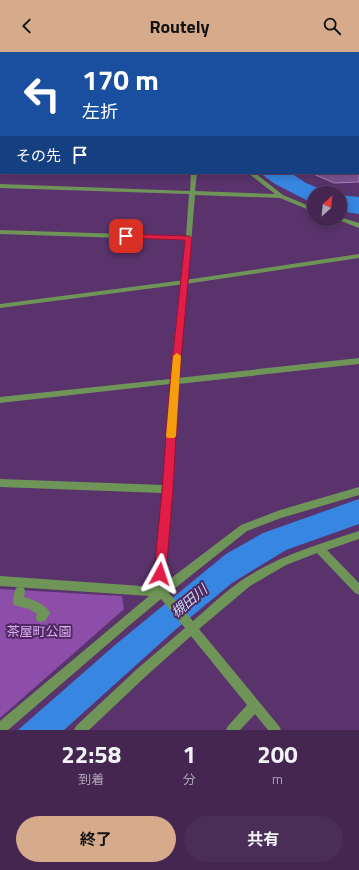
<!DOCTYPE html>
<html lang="ja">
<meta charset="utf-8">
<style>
body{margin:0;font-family:"Titillium Web","Noto Sans JP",sans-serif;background:#4b2e58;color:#f1f3f6;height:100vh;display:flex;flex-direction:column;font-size:15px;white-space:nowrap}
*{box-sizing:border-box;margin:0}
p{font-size:13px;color:#afa5b7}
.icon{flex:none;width:22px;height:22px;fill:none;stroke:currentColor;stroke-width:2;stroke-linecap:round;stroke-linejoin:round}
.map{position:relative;height:678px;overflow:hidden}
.details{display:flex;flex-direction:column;background:#442651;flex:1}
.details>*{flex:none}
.top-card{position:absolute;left:0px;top:0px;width:359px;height:122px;box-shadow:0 2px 10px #0003,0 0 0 1px #5c4368;background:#1a4fa0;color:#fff;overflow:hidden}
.needle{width:26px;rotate:27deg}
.buttons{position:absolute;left:307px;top:134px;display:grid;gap:8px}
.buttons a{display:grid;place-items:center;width:40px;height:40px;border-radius:50%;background:#442651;box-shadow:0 2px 10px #0003,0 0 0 1px #5c4368;font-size:20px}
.pin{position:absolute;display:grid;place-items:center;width:34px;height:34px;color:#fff;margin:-17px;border-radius:8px;box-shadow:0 2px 6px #0006}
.me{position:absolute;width:44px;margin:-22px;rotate:5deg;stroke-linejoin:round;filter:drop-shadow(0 0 3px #0008)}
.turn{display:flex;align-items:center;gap:14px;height:84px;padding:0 16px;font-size:18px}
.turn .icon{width:52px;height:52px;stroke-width:2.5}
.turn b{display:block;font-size:28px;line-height:34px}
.then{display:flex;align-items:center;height:38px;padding:0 16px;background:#0003;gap:8px;font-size:15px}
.eta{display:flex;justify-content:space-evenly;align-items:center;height:68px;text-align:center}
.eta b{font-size:24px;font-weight:700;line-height:28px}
.button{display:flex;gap:8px;margin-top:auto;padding:8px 16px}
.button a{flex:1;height:46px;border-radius:24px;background:#d6ab8b;color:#111;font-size:16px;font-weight:700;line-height:46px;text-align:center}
.button a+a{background:#4b2e58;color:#f1f3f6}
header{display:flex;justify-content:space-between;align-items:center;height:52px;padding:0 16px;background:#d6ab8b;color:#111;font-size:18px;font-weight:700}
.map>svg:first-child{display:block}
.green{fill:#8c4ea8}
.water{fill:#3786e1}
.building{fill:#7c548f;stroke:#ab81c0}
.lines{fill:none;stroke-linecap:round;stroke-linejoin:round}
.pedestrian{fill:#6e9557;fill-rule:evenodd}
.minor{fill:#6e9557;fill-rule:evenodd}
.tertiary{fill:#6e9557;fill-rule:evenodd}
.secondary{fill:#83c05a;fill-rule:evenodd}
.route{fill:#e11d48;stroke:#92132f}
.slow{fill:#f59e0b}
.labels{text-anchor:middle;stroke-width:4;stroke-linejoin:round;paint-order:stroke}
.near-park-label{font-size:13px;fill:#deadf6;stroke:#4f2860}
.near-water-label{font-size:14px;font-style:italic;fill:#c5d7ee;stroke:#4f2860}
</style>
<header><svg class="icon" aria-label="back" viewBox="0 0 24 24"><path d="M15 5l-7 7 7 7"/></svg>Routely<svg class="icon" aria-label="search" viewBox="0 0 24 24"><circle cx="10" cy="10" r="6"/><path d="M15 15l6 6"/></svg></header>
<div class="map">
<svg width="359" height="678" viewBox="0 0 359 678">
<rect width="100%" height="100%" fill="#5a336c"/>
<polygon class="green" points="0,537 122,544 124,557 0,666"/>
<g class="water">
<polygon points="260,121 291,121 306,131 330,141 314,141 314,152 275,132"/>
<polygon points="340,143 359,145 359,162 340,159"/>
<polygon points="359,447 359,472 286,498 232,531 175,578 64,678 18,678 115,593 226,502 263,481"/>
</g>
<polygon class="building" points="358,75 359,130 334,131 311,121 358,121"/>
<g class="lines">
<path class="pedestrian" d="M20,534l4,2 1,3 -1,6c9,3 22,7 26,16l-5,8 -4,1 -4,-1 -1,-4 1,-3 -8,-5 -15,-4c-2,-6 0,-12 2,-17z"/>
<g class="minor">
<polygon points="151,0 156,0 157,1 152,1"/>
<rect x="0" y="4" width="1" height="2"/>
<rect x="358" y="24" width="1" height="2"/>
<rect x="0" y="33" width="1" height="2"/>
<polygon points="1,90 1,95 0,96 0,91"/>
<path d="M191,121h6l-2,18 80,3 -27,-21h7l28,22 31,13v4l-34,-14 -85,-3 -7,87 -10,96 181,-20v6l-181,20 -13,190 1,8 75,-57 39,-15 79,-23v8l-78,23 -34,13 -78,62 24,28c16,-14 32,-29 49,-41 36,-24 77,-36 117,-49v8l-32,11 32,33v12l-4,-2 -38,-40 -31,12 -36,21 -51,43 80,97 2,4h-13l-13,-16 -15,16h-14l2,-4 19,-21 -56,-69 -46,41 -56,53h-15l2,-4 61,-57 48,-41 -24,-29 -30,25 -123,106h-8v-9l149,-125 -149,-10v-10l156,11 -1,-13 7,-81 -162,-6v-8l163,6 7,-101 -170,19v-6l170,-18 15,-139 -185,-6v-4l186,6 3,-42 -189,-6v-4l190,7z"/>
<polygon points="340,165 359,171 359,176 336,167 340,167"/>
</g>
<polygon class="tertiary" points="359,202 359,206 185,232 0,256 0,252 185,228"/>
<g class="secondary">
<rect x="358" y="63" width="1" height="2"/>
<rect x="0" y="71" width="1" height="4"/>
</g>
</g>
<polygon class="route" points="123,182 189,184 192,186 179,330 173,438 166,522 164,526 160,528 156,526 154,522 162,438 170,330 185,188 126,186 123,186"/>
<polygon class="slow" points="177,301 181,304 176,384 174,386 167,386 166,384 173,304"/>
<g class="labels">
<g class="near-park-label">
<text x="39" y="584">茶屋町公園</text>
</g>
<g class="near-water-label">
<text transform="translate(189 549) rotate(-40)" y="5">槻田川</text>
</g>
</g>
</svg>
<div class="buttons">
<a><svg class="needle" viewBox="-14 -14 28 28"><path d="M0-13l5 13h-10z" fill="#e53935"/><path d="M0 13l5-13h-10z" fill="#afa5b7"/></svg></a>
</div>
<div class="pin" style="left:126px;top:184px;background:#d93025"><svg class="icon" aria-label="arrive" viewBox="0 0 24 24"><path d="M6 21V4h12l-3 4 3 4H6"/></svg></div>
<svg class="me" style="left:160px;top:522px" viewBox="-20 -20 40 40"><path d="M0-17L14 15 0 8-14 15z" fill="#e11d48" stroke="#fff" stroke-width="4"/></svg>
<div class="top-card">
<div class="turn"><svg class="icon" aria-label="left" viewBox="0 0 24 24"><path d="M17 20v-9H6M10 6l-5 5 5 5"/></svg><div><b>170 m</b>左折</div></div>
<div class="then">その先<svg class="icon" aria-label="arrive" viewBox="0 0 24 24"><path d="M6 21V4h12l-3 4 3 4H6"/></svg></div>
</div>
</div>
<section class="details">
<div class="eta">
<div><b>22:58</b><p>到着</p></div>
<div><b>1</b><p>分</p></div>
<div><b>200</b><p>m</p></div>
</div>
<div class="button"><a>終了</a><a>共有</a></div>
</section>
